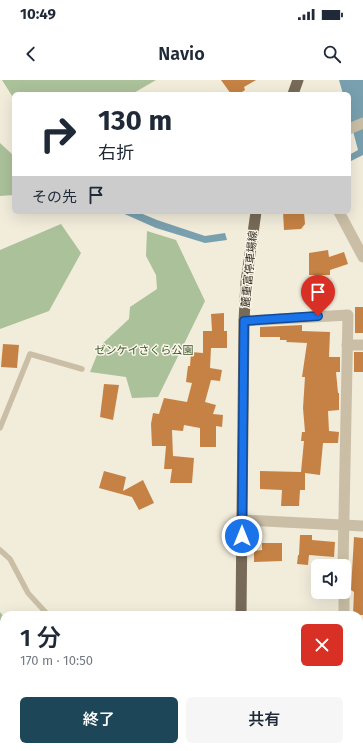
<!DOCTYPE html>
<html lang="ja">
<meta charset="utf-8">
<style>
body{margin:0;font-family:"Fira Sans","Noto Sans JP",sans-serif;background:#f6f6f7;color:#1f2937;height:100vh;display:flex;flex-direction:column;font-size:15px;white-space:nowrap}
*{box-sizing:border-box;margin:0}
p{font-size:13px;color:#747a83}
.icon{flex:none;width:22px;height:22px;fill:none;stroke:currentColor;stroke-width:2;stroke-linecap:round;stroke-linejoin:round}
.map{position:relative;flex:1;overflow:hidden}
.drawer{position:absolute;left:0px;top:531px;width:363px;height:140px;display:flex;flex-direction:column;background:#fff;border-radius:12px 12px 0 0;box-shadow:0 4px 16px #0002}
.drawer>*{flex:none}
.banner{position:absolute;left:12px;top:12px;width:339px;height:122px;border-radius:6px;box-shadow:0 4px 16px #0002;background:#fff;color:#1f2937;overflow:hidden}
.buttons{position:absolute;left:311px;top:479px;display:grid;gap:8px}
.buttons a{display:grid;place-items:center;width:40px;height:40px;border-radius:6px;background:#fff;box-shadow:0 4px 16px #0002;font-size:20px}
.pin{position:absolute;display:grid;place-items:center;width:34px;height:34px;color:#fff;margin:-41px -17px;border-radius:50% 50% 50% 0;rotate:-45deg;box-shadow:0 0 4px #0007}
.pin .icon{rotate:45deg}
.me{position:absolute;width:44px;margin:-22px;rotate:0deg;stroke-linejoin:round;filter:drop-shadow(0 0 3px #0008)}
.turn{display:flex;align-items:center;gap:14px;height:84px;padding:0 20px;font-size:18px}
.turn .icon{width:52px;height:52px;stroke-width:2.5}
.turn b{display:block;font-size:28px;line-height:34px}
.then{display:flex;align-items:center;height:38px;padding:0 20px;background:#0003;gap:8px;font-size:15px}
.round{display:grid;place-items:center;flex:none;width:42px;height:42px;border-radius:6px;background:#f6f6f7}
.headline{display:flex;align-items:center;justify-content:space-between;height:68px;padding:0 20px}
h1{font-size:24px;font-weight:600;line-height:30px}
.action{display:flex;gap:8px;margin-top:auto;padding:8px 20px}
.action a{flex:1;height:46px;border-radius:6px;background:#1d4658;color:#fff;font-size:16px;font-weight:600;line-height:46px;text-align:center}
.action a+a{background:#f6f6f7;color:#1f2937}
.status{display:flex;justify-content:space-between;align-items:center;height:28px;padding:0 20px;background:#fff;direction:ltr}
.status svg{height:11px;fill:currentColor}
header{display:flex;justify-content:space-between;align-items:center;height:52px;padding:0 20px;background:#fff;font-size:18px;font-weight:600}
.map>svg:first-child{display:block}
.green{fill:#abc19a}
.water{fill:#79a0af}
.building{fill:#c68244}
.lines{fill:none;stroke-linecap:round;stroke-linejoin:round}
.service{stroke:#cabfa6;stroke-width:5.5}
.minor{stroke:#cabfa6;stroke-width:11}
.tertiary{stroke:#cabfa6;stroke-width:11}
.primary{stroke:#786a58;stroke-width:11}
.route-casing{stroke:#114b97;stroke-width:10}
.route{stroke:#1a73e8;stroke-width:7}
.labels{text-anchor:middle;stroke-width:3;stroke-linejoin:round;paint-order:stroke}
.street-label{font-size:11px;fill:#362f27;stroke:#f9f5e7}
.park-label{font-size:11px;fill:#3b542b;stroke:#f9f5e7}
</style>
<div class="status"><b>10:49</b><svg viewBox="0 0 49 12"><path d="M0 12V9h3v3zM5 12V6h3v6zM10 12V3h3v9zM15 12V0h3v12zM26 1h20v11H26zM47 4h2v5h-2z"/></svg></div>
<header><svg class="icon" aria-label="back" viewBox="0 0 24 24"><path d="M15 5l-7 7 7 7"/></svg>Navio<svg class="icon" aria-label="search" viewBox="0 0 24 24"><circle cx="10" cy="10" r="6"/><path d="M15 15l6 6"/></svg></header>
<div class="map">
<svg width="363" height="671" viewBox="0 0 363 671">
<rect width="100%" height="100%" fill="#f2ecdb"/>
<g class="green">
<polygon points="2,0 156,0 132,14 14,14 14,19"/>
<polygon points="0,63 14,76 14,115 0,116"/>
<polygon points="61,144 81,173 49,231 0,249 0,170"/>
<polygon points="147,151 176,160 205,221 158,317 132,318 126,297 90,292 101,265 129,239 130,227 157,209 156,195 146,176"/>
<polygon points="0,532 4,537 4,667 39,667 39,671 0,671"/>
</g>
<g class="water">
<polygon points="339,0 363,0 363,75 349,82 349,75 358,70 349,36 349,14 343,14"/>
<polygon points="120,132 138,132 157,140 205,156 225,153 227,160 205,163 156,148"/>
</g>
<g class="building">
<polygon points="221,0 256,0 244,7 245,10 239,14 231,14"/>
<polygon points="283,132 304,132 305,144 301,149 284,150"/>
<polygon points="328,170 329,177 344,172 348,184 330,190 330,195 309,195 309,173"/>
<rect x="355" y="227" width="8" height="26"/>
<polygon points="224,233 224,251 227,251 227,268 211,268 210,288 222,290 220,301 211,300 205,322 216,325 213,334 223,335 222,347 216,346 216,367 200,367 200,348 184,345 183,351 172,350 173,376 194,378 192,403 170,403 172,389 164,389 166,366 152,366 151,344 153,333 159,334 164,318 187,322 192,303 186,302 188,286 190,286 191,272 203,273 203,251 212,251 211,234"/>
<polygon points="302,245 302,251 330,252 329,277 340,277 340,292 336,292 338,313 339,313 339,330 328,331 329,351 339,352 338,363 323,363 320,395 305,393 305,410 300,410 299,426 281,426 282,410 260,409 260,391 301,392 304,361 301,361 302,352 305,352 303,328 305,297 302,297 307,263 286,262 287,260 280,260 280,257 260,257 260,247"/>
<polygon points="3,264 19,265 17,288 1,287"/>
<rect x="354" y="272" width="9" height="20"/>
<polygon points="104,304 119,305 113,340 100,337"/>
<polygon points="104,391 126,397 123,411 143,400 154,423 139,430 132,417 99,408"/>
<polygon points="300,455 312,455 312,460 335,462 334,477 309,475 308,485 297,484 298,475 299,475"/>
<polygon points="354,457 363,458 363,535 353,535 354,512 351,510"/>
<polygon points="262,463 282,463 282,481 254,482 254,471 262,470"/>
</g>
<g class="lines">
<g class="service">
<polyline points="0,348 30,274 82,289"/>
<polyline points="0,470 10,479 28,513 48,535"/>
<polyline points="85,667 86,671"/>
</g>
<g class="minor">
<polyline points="339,132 363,177"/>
<polyline points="244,241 348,235 343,486"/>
<polyline points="347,265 363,265"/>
<polyline points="344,512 344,535"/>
<polyline points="0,669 1,671"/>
<polyline points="340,671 341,667"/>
</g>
<g class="tertiary">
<polyline points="349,49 363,43"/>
<polyline points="242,440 363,446"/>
</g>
<g class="primary">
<polyline points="293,14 298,0"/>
<polyline points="241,535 244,241 246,202 256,132"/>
<polyline points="240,671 240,667"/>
</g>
</g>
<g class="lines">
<defs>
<polyline id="route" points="242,456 244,241 318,236"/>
</defs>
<use href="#route" class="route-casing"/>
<use href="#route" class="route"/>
</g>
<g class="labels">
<g class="street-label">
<text transform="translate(249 189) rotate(-84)" y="4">麓重富停車場線</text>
</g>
<g class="park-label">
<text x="144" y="274">ゼンケイさくら公園</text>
</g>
</g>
</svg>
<div class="buttons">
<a><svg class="icon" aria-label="sound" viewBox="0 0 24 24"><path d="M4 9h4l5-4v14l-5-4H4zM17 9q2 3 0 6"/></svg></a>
</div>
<div class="pin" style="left:318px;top:236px;background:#d93025"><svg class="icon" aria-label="arrive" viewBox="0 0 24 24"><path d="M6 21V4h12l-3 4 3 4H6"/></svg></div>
<svg class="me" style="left:242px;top:456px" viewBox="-20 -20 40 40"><circle r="17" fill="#1a73e8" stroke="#fff" stroke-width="3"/><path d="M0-11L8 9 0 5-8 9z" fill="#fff"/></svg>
<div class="banner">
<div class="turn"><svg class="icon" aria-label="right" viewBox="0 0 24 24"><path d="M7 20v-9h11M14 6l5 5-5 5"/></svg><div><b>130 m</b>右折</div></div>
<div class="then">その先<svg class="icon" aria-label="arrive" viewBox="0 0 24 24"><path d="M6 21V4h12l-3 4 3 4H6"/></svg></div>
</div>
<section class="drawer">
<div class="headline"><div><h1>1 分</h1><p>170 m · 10:50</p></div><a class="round" style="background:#d93025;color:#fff"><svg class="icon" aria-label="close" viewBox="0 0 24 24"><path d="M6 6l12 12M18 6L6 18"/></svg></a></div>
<div class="action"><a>終了</a><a>共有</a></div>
</section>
</div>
